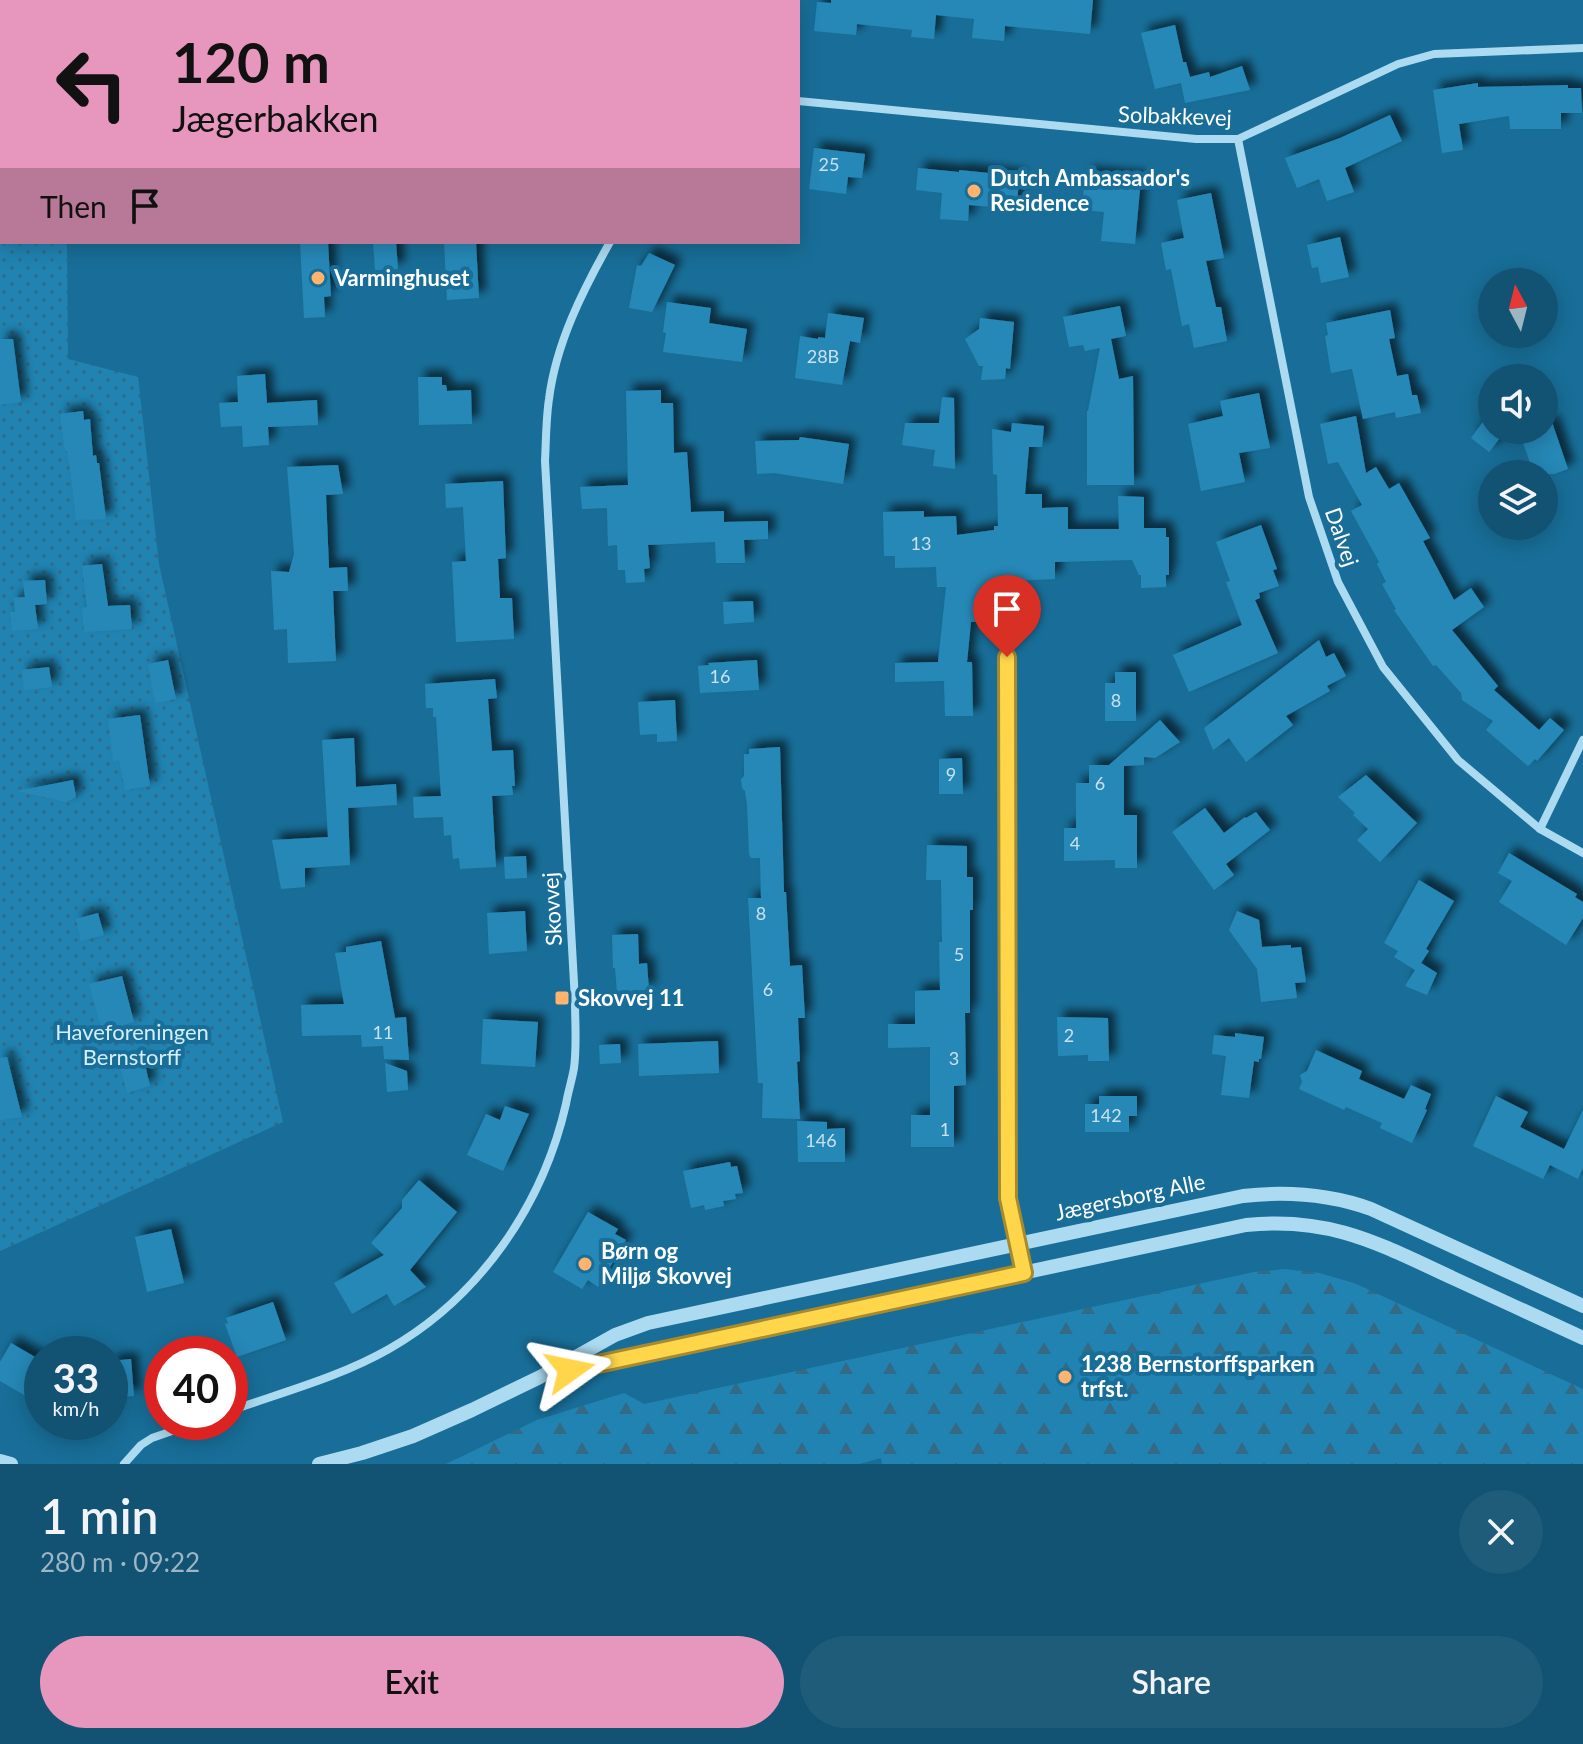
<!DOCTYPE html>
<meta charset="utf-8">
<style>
body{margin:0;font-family:Lato,sans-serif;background:#1f5c7a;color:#f1f3f6;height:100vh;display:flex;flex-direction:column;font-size:30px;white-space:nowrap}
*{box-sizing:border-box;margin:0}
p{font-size:26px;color:#9cb6c4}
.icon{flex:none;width:44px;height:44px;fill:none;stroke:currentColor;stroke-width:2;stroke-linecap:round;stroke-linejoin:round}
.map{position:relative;height:1464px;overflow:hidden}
.side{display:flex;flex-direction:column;background:#125272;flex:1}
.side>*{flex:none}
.guide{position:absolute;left:0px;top:0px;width:800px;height:244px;box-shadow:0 4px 20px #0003;background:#e797bd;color:#111;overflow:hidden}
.needle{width:52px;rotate:353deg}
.fabs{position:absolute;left:1478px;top:268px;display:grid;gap:16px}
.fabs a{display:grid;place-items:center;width:80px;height:80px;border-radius:50%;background:#125272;box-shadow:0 4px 20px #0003;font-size:40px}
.speed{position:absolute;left:24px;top:1336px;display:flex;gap:16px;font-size:40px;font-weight:700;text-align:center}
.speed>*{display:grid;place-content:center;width:104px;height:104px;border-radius:50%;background:#125272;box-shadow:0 4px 20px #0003;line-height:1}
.speed small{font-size:20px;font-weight:400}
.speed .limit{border:12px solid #d22;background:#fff;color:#111}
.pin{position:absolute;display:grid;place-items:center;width:68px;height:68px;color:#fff;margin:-82px -34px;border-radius:50% 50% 50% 0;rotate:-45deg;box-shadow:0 0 8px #0007}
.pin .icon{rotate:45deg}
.me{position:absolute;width:88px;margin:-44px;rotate:78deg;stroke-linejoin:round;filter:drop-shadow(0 0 6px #0008)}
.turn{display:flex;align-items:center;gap:28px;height:168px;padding:0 40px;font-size:36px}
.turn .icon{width:104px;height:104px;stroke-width:2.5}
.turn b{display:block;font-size:56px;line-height:68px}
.then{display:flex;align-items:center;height:76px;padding:0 40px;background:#0003;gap:16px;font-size:30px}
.round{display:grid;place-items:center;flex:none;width:84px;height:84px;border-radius:42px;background:#1f5c7a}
.overview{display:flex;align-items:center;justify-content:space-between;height:136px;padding:0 40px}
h1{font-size:48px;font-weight:600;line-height:60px}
.primary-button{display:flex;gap:16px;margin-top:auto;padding:16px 40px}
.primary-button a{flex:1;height:92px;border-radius:48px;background:#e797bd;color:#111;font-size:32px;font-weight:600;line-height:92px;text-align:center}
.primary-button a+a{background:#1f5c7a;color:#f1f3f6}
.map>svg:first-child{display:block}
.forest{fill:url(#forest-firs)}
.garden{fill:url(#garden-dots)}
.building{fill:#2788b7;filter:url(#shadow)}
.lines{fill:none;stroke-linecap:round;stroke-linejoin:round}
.minor{stroke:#acdbf1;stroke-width:8}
.tertiary{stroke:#acdbf1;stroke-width:14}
.route-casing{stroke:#a68a30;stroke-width:20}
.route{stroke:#ffd54a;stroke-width:14}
.poi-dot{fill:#ffb36c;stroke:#186e98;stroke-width:3}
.labels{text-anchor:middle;stroke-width:8;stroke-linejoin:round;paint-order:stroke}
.number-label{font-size:18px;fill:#c9e1ed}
.street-label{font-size:22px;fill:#fff;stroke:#186e98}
.poi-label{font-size:22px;font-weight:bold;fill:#fff;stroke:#186e98;text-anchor:start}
.park-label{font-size:22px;fill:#d3effc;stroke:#186e98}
</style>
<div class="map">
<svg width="1583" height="1464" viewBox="0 0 1583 1464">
<defs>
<pattern id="forest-firs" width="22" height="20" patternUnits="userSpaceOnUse" patternTransform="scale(2)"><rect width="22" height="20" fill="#2083b2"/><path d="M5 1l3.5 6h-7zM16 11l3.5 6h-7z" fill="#346a84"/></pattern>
<pattern id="garden-dots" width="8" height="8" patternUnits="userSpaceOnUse" patternTransform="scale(2)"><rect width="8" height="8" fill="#2083b2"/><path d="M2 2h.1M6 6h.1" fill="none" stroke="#346a84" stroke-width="1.8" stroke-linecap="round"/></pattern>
<filter id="shadow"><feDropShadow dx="7" dy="-7" stdDeviation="4" flood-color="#0009"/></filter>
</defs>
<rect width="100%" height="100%" fill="#186e98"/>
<polygon class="forest" points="1285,1269 1319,1273 1354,1283 1583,1389 1583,1464 882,1464 881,1458 859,1464 446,1464 537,1420 624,1393 644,1404 1254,1272"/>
<polygon class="garden" points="0,227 2,227 2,242 67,242 68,359 138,377 159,564 283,1122 0,1251"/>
<g class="building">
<polygon points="831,0 1093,0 1090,34 1005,26 1004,41 972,38 974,19 936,15 934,39 911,37 912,30 857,24 856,35 814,31 817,2 831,3"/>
<polygon points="1175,25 1183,62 1186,62 1190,77 1209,72 1210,77 1242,66 1250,90 1185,103 1181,83 1155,89 1141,33"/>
<polygon points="1478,83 1478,87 1568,85 1568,88 1581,88 1582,113 1561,113 1561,129 1510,129 1509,116 1459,124 1463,150 1442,153 1433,90"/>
<polygon points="1390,115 1402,141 1345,168 1354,192 1327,201 1319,179 1297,188 1285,158 1340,138"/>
<polygon points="814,148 865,154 862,178 848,177 846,194 809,189"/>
<polygon points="918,168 959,172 959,170 1019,176 1017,209 969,205 968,221 940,219 942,193 916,190"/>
<polygon points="1085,173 1141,178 1135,244 1101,241 1104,212 1082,210"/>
<polygon points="1211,193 1224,258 1206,261 1216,307 1221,307 1227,341 1194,348 1189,324 1182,326 1171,269 1166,270 1161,243 1184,238 1177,200"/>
<polygon points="1340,237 1349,277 1321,283 1318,267 1312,268 1307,245"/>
<polygon points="300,242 328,242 331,296 324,297 325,317 304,318"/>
<polygon points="373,242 396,242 398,269 375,270"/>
<polygon points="444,242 476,242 479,298 447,300"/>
<polygon points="649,253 675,265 652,312 629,308 637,265 641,266"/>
<polygon points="667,302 711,308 709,323 747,329 742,362 663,352 666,333 663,332"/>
<polygon points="1120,306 1126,336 1111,339 1119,379 1133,376 1134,485 1087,485 1087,411 1088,411 1100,348 1085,351 1083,345 1069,347 1063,317"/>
<polygon points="1390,310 1395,338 1389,339 1397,376 1408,374 1412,395 1417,395 1421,413 1396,418 1395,412 1363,419 1352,369 1331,373 1325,336 1328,335 1326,323"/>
<polygon points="828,313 864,318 860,343 850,341 842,385 795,378 800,336 818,339 818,337 825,338"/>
<polygon points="980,318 1014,322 1010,369 1006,368 1005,379 981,380 983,366 979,366 965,339 979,329"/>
<polygon points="0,339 13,339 21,402 0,405"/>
<polygon points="265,374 267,403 317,400 318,425 268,427 269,445 243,447 242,426 221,427 219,403 238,402 237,376"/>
<polygon points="418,377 442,377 442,385 446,385 447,391 471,390 472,424 419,425"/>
<polygon points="661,390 661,403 673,403 674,453 687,452 691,512 724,511 724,522 768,521 768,539 744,540 745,563 716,563 715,542 648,545 650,568 644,569 645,582 626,583 625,570 618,570 617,545 608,546 607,508 582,509 580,487 628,485 626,391"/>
<polygon points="1259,393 1270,448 1239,453 1245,482 1201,491 1188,424 1223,416 1220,401"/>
<polygon points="942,397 954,398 955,469 933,466 935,450 902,445 905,423 939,423"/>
<polygon points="83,411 84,420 90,419 93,456 96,455 97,463 99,463 106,519 76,520 71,476 67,451 65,451 60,414"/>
<polygon points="1356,416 1366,473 1376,467 1389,489 1399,483 1430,538 1423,541 1454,600 1471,588 1484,607 1452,630 1498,686 1494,690 1539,730 1550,718 1564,730 1537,761 1535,759 1528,766 1486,730 1493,721 1462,700 1461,693 1436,665 1433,666 1394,610 1396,609 1382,584 1386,582 1377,564 1379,562 1351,511 1362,505 1338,462 1328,464 1320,424"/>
<polygon points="1485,419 1492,424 1492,430 1500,430 1504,433 1489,452 1471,438"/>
<polygon points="1552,422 1568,469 1554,474 1534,474 1520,434 1530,430 1544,430 1544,425"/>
<polygon points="1012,423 1044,426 1042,447 1029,447 1025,494 1042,494 1042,508 1068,507 1068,529 1119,529 1118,496 1144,497 1144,528 1166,528 1166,537 1169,537 1169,575 1166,575 1166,587 1141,588 1141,575 1139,575 1132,560 1055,562 1055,579 1011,581 1011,622 971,622 967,662 972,662 973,716 945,716 944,681 895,682 895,663 938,662 946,587 937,587 936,567 895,568 895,556 884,556 883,512 924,511 924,517 956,516 957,535 994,530 994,526 998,526 997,475 993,474 992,429 1011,432"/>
<polygon points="800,437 849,444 843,484 774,473 757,474 755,441 799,440"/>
<polygon points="338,465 343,494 326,495 329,568 347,567 348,591 333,591 336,661 288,663 287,629 274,630 271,571 289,572 294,554 287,467"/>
<polygon points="503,481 506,558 498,559 500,598 512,598 514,639 456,642 452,562 466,561 463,507 446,508 445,484"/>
<polygon points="1261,525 1277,569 1273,570 1279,586 1259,593 1260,598 1255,600 1278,653 1189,692 1173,655 1242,625 1226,582 1230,581 1216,542"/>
<polygon points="102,564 108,606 130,605 132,629 84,632 82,608 87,607 82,566"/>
<polygon points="45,580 47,604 35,605 38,629 12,631 10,612 15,612 14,598 25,597 23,581"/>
<polygon points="753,601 754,622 724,624 723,602"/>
<polygon points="1319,640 1326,657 1334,653 1346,676 1327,686 1330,691 1286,716 1293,725 1246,762 1229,738 1213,750 1204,728"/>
<polygon points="168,660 176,699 155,703 148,664"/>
<polygon points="757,660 759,690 700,693 698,666 709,665 708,663"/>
<polygon points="49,667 52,687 24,690 22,670"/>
<polygon points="1115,672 1136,672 1136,721 1105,721 1105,683 1115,683"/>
<polygon points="495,679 497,698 488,699 492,751 513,750 515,786 512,786 513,795 492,796 496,867 460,869 459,858 453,859 451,835 444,836 443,817 414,818 413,797 441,796 436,717 433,717 433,708 426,708 425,684"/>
<polygon points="675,700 677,741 657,742 657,734 640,735 638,702"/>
<polygon points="140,715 150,786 125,790 119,760 113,761 108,719"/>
<polygon points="1160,720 1180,742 1155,758 1144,757 1144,765 1124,766 1124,815 1137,815 1137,868 1115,868 1115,860 1064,861 1064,828 1076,828 1076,783 1089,783 1089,765 1109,765"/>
<polygon points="354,738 356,787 396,784 397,805 348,808 350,865 305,868 305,887 281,889 272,840 328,837 322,740"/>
<polygon points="780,747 784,892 786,892 790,966 802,965 805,1018 798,1018 800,1061 797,1062 800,1119 762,1118 763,1083 758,1083 748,898 761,898 760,858 751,858 749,854 747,804 745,791 742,788 741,779 744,776 744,754 749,754 749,749"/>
<polygon points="962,758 963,794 939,794 939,759"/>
<polygon points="1366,775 1417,823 1380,862 1357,840 1368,829 1353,815 1355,813 1338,797"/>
<polygon points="73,780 76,797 66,802 17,791"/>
<polygon points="1205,808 1224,833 1245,817 1246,818 1256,812 1270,830 1226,864 1234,875 1214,890 1172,832"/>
<polygon points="927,845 967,846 967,877 973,877 973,910 970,910 970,1013 965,1013 966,1085 954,1086 954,1147 911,1147 911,1115 930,1115 930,1047 888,1048 888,1024 915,1024 915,991 940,990 939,942 942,942 941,880 926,880"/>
<polygon points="1509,853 1577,894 1575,897 1583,902 1583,918 1566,945 1499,902 1512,881 1498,873"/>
<polygon points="526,856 527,878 505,879 504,857"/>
<polygon points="1419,880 1454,901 1426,949 1429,951 1421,963 1437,973 1427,995 1405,986 1415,970 1394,957 1398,951 1384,943"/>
<polygon points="525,911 527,951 489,954 487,913"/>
<polygon points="1237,911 1259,920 1262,947 1291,945 1291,948 1301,947 1306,982 1295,983 1297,998 1261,1002 1257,969 1229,930"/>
<polygon points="98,913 104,935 81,941 76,919"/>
<polygon points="638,934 639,964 647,963 649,990 617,992 615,968 613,968 612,935"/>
<polygon points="381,941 395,1018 406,1017 409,1060 384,1059 383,1046 362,1047 361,1035 302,1036 301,1005 344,1004 335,953 346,952 346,947"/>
<polygon points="122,976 134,1022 102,1031 89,984"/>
<polygon points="1057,1017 1108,1018 1109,1061 1088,1061 1088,1055 1058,1056"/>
<polygon points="483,1019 538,1022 535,1067 481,1064"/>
<polygon points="1235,1033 1264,1037 1261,1059 1259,1059 1259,1062 1254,1061 1249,1098 1221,1095 1226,1056 1212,1054 1214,1035 1235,1037"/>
<polygon points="718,1041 719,1073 639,1076 638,1044"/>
<polygon points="620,1044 621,1063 600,1064 599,1045"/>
<polygon points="1316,1050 1362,1071 1359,1079 1404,1099 1411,1085 1431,1094 1425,1109 1427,1110 1412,1143 1380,1128 1382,1123 1346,1107 1344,1110 1299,1089 1302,1082 1300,1075 1307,1071"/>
<polygon points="7,1057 22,1117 0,1120 0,1058"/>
<polygon points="144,1060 150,1086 127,1093 120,1067"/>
<polygon points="385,1063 407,1071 408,1090 387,1092"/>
<polygon points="1099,1096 1137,1096 1137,1116 1129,1116 1129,1132 1085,1132 1085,1104 1099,1104"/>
<polygon points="1496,1096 1528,1112 1520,1127 1564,1149 1583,1110 1583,1168 1578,1179 1550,1165 1543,1179 1473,1146"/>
<polygon points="505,1106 529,1114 503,1171 467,1155 486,1114 500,1120"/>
<polygon points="797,1121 827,1122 827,1129 845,1128 845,1162 798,1162"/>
<polygon points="730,1162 731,1167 737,1166 743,1193 735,1194 736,1199 723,1201 724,1206 705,1210 704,1205 691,1208 683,1171"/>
<polygon points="419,1180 457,1212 410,1270 426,1287 394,1306 387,1294 352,1314 334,1283 384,1255 371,1243 402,1208 402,1200"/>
<polygon points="588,1212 618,1229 615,1234 626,1240 598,1287 588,1280 582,1289 553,1272"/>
<polygon points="171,1229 184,1283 147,1292 135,1237"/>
<polygon points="273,1302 286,1340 237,1357 225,1324 228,1323 226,1318"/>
<polygon points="11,1343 42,1361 42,1379 31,1399 0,1381 0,1362"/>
<polygon points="131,1359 134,1396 110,1398 110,1361"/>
</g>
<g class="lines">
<g class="minor">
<polyline points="319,2 319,0"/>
<polyline points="767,2 768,0"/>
<polyline points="0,6 2,6"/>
<polyline points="798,101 1196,139 1238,139 1398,64 1434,54 1583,48"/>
<polyline points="1238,139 1309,497 1338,582 1383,667 1458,760 1540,829 1583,853"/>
<polyline points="1007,657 1008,1198 1024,1273"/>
<polyline points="1540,829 1583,740"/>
<path d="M230,1411c53,-19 110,-34 159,-62 91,-52 154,-144 177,-245 2,-12 6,-24 8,-36 3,-22 1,-45 1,-67l-30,-540c1,-20 1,-42 4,-62 7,-56 34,-109 61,-157"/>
<polyline points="124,1464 141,1445 152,1438 198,1422"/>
</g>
<g class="tertiary">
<path d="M552,1374l694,-149c86,-9 135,20 209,54 43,20 85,39 128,59"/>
<polyline points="0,1461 11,1464"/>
<path d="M319,1464l43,-11 51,-17 59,-26 68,-33 75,-42 33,-12 595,-127c44,-5 86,-2 128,13l212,97"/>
</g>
</g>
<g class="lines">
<defs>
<polyline id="route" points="570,1370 1024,1273 1008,1198 1007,657"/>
</defs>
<use href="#route" class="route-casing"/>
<use href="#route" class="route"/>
</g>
<g class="poi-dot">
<circle cx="974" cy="191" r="8"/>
<circle cx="318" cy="278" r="8"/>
<rect x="554" y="990" width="16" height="16" rx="4"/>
<circle cx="585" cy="1264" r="8"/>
<circle cx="1065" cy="1377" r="8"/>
</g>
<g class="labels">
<g class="number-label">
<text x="829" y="171">25</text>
<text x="823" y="363">28B</text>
<text x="921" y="550">13</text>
<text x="720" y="683">16</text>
<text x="1116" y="707">8</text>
<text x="951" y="781">9</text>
<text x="1100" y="790">6</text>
<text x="1075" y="850">4</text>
<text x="761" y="920">8</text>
<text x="959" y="961">5</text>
<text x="768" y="996">6</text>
<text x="383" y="1039">11</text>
<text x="1069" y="1042">2</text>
<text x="954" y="1065">3</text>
<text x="1106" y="1122">142</text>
<text x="945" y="1136">1</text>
<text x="821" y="1147">146</text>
</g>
<g class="street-label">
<text transform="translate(1175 116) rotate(2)" y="8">Solbakkevej</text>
<text transform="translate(1342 537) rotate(71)" y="8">Dalvej</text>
<text transform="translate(552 909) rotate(-93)" y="8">Skovvej</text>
<text transform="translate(1130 1197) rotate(-12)" y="8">Jægersborg Alle</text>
</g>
<g class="poi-label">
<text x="990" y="186">Dutch Ambassador's<tspan x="990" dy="25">Residence</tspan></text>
<text x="334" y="286">Varminghuset</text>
<text x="578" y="1006">Skovvej 11</text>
<text x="601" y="1259">Børn og<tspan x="601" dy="25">Miljø Skovvej</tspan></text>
<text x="1081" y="1372">1238 Bernstorffsparken<tspan x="1081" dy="25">trfst.</tspan></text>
</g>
<g class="park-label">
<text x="132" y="1040">Haveforeningen<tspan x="132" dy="25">Bernstorff</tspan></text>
</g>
</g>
</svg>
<div class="fabs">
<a><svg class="needle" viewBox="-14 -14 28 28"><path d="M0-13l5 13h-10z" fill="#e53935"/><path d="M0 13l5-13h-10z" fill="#9cb6c4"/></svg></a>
<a><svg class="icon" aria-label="sound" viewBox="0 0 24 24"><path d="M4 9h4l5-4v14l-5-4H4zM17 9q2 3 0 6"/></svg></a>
<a><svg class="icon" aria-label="layers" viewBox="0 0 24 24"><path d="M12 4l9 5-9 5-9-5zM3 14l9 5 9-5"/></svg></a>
</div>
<div class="speed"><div>33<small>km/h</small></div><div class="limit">40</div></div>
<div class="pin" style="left:1007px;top:657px;background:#d93025"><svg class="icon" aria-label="arrive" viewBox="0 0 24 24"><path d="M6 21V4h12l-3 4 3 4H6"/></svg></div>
<svg class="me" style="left:570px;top:1370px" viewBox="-20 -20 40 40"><path d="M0-17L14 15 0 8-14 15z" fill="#ffd54a" stroke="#fff" stroke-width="4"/></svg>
<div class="guide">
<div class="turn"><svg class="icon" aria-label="left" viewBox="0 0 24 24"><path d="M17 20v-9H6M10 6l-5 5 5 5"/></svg><div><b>120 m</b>Jægerbakken</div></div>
<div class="then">Then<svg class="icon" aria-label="arrive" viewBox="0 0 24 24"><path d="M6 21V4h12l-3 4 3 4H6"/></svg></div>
</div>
</div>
<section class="side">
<div class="overview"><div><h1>1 min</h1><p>280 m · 09:22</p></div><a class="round"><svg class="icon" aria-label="close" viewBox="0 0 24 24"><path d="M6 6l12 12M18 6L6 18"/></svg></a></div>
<div class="primary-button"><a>Exit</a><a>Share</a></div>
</section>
